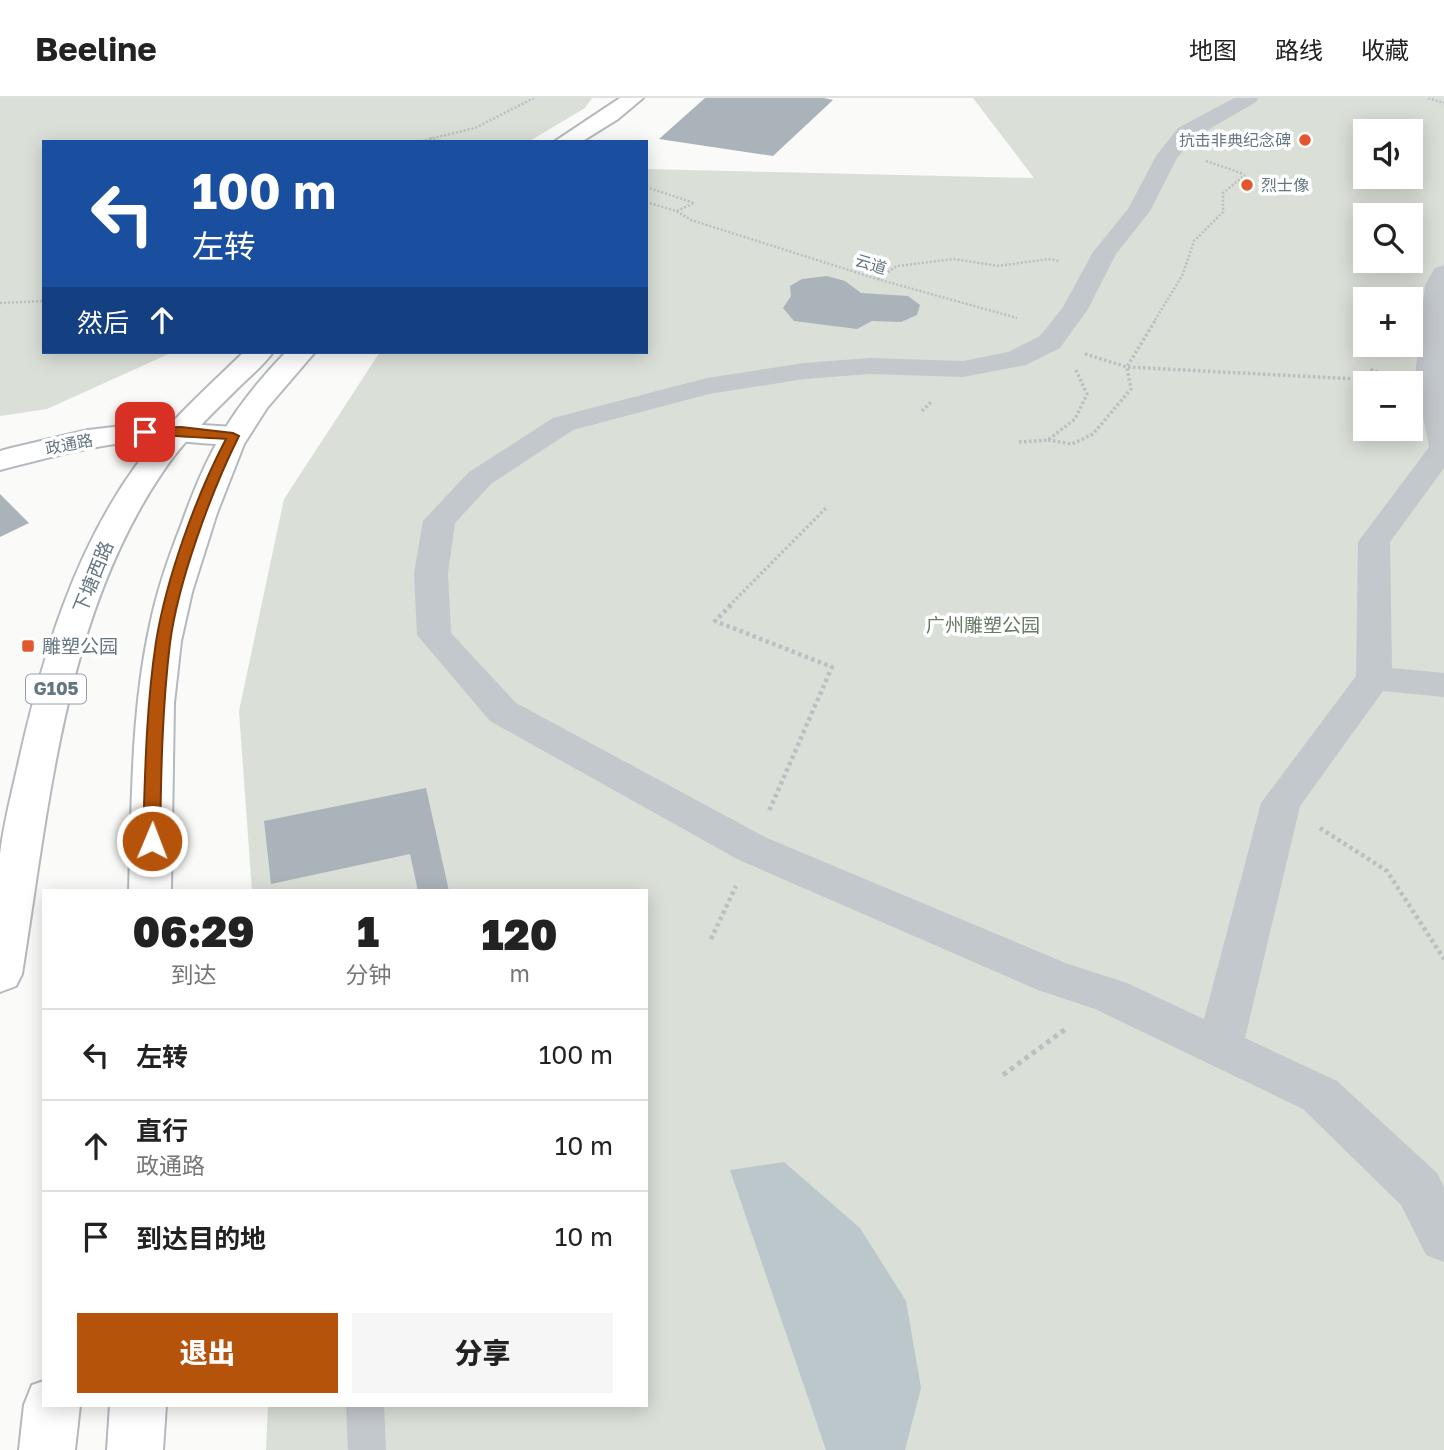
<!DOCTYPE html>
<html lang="zh">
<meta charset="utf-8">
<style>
body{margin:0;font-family:"Golos Text","Noto Sans SC",sans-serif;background:#f6f6f6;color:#222;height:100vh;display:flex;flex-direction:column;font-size:26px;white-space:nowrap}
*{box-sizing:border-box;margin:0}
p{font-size:23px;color:#767676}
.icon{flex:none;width:38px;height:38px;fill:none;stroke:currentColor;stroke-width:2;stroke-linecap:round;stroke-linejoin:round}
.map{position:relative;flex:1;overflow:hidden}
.details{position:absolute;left:42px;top:791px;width:606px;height:518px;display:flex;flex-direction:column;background:#fff;border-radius:0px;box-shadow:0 4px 18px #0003}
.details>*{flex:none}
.banner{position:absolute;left:42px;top:42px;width:606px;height:214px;border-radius:0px;box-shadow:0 4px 18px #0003;background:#1a4fa0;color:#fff;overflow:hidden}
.fabs{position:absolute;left:1353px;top:21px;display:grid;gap:14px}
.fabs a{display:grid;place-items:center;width:70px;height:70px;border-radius:0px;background:#fff;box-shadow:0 4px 18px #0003;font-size:35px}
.pin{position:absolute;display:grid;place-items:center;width:60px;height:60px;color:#fff;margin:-30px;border-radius:14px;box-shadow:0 4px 10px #0006}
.me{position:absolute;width:77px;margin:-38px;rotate:1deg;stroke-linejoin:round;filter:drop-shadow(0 0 5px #0008)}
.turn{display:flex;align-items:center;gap:24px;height:147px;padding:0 35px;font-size:32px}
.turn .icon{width:91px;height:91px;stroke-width:2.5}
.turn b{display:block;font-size:49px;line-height:60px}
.then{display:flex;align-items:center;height:66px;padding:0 35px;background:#0003;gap:14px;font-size:26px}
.eta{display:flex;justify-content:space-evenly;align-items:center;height:119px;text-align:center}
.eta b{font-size:42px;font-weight:800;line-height:49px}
.primary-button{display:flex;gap:14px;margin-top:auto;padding:14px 35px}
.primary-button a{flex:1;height:80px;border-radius:0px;background:#b45309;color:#fff;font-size:28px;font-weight:800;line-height:80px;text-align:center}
.primary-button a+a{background:#f6f6f6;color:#222}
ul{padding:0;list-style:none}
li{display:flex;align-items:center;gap:21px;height:91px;padding:0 35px;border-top:2px solid #e0e0e0}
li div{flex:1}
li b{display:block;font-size:26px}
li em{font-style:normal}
header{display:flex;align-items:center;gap:42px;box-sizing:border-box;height:98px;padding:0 35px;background:#fff;border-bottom:2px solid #e0e0e0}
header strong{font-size:33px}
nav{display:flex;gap:38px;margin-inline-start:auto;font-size:24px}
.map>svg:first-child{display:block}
.green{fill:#dadfd7;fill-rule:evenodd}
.water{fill:#bbc7cb}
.building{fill:#aab3b9}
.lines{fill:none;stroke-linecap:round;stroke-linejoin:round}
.secondary-casing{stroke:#b3babf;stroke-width:4}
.highway-casing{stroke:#b4b9bd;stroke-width:4}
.path-far3{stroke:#bbbfc2;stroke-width:2.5;stroke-dasharray:2 2;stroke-linecap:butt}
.path-far2{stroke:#bbbfc2;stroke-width:3.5;stroke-dasharray:2.5 2.5;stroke-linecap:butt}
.path-far1{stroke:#bbbfc2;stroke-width:4.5;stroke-dasharray:3.5 3.5;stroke-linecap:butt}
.path{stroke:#bbbfc2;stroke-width:5;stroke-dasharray:4.5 4.5;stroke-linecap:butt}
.lane{fill:#c3c8cc;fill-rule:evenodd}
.street{fill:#c3c8cc;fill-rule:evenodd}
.secondary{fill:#fff;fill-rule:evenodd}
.highway{fill:#fff;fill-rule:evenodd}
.route{fill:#b45309;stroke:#753606;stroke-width:2}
.poi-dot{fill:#e4572e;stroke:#fff;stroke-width:2.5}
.labels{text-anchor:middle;stroke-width:7;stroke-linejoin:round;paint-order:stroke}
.far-poi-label{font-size:16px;fill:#657683;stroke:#fff;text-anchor:end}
.far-street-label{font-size:16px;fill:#657683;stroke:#fff}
.shield{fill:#fff;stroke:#939fa8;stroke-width:2}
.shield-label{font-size:18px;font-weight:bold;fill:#657683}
.street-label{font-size:19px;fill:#657683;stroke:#fff}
.park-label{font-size:19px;fill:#687a64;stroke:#fff}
.poi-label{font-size:19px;fill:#657683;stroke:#fff;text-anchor:start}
</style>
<header>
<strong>Beeline</strong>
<nav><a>地图</a><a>路线</a><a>收藏</a></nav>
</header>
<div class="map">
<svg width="1444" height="1352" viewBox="0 0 1444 1352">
<rect width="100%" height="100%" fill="#fafaf8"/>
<g class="green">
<polygon points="0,0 592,0 585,10 528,44 44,44 44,254 173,254 47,311 0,318"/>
<path d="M973,0h471v1352h-1178l2,-45h378v-514h-394l-13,-180 45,-212 96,-147h266v-183l388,9zM1365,33h45v46h-45zM1365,117h45v46h-45zM1365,201h45v46h-45zM1365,285h45v46h-45z"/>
</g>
<polygon class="water" points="784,1064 860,1130 906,1203 921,1290 905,1352 826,1352 730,1072"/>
<g class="building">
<polygon points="705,0 824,0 833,2 773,58 659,41"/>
<polygon points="827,178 845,183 861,195 908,198 920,207 917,217 901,224 872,223 857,231 794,223 783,210 791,198 790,188 802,181"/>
<polygon points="0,396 29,425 0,439"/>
<polygon points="426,690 449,793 418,793 410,756 271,786 264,723"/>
</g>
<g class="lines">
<defs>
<g id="secondary">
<path d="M157,324l76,5 10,3 5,6 -5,6c-24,6 -63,-3 -90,-2 -54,3 -102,17 -153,30v-19l11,-3 77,-18z"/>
<polygon points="110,1307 166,1307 163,1352 107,1352"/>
</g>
<g id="highway">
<polygon points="620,0 643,0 618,21 581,44 554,44"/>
<path d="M244,254h29c-10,14 -25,26 -37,38 -26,26 -54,52 -74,83 -98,145 -113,333 -140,501l-6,12 -16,6c0,-45 0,-93 0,-138 4,-33 13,-66 20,-98 23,-101 54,-204 115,-289 31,-43 71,-78 109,-115z"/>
<path d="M286,254h29l-48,56 -23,36 -27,69 -25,79 -11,49 -7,62 -3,188h-42c3,-89 2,-179 21,-266 7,-35 19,-69 32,-102 26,-73 50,-115 104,-171z"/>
<polygon points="44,1283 44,1307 80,1307 75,1352 19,1352 24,1307 32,1287"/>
</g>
</defs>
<use href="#secondary" class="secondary-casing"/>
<use href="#highway" class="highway-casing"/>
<g class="path-far3">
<polyline points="1428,0 1444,5"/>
<polyline points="430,40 442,44"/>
<polyline points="417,44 475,30 534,0"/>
<polyline points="1206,63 1244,76"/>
<polyline points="646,89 694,105"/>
<polyline points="646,104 676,113 691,122 877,181 1017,220"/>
<polyline points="677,113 694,105"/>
<polyline points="878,181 897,168 954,161 998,168 1048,161 1060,163"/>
<polyline points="0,205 44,203"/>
<polyline points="1155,222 1182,178 1194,143 1223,114 1223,95 1245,77"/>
</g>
<g class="path-far2">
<polyline points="1085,256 1127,269 1356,281 1372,272 1389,278"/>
<polyline points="922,313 931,304"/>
<polyline points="1048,342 1072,346 1093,336 1131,291 1127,269 1156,221"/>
<polyline points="1019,344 1048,342 1075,321 1087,296 1075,270"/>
<polyline points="729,508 826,410"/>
</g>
<g class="path-far1">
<polyline points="731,507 715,523 832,569 769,713"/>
<polyline points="1320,730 1387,773 1444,861"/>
<polyline points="711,841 736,788"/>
</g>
<polyline class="path" points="1003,977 1067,930"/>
<polygon class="lane" points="346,1307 384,1307 386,1352 348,1352"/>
<polygon class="street" points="1234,0 1259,0 1256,4 1194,40 1177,60 1150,113 1116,156 1088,211 1060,250 1026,267 963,279 870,276 804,281 709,296 573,332 491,386 455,425 448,475 451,535 516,605 767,740 1068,866 1127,885 1204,921 1261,705 1356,578 1358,444 1429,349 1415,279 1425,187 1435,170 1444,167 1444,370 1390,444 1392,570 1444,575 1444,599 1383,593 1300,708 1245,940 1337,983 1437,1075 1444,1089 1444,1164 1426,1157 1401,1107 1303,1011 1095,911 1038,892 739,762 490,623 417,537 414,475 423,423 469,374 553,320 707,280 804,265 870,260 963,263 1008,254 1040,238 1063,209 1093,154 1128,111 1156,58 1178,30"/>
<use href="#secondary" class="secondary"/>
<use href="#highway" class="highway"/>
</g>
<path class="route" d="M181,329l52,6 6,3c-28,56 -61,146 -69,207 -8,66 -9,132 -10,198l-8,6 -9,-6c2,-66 3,-133 13,-199 10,-63 40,-146 70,-203 -14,-1 -83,-4 -87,-7l6,-4z"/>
<g class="poi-dot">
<circle cx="1305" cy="42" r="7"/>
<circle cx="1247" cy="87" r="7"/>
<rect x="21" y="541" width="14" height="14" rx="3.5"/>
</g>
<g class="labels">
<g class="far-poi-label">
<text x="1291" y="48">抗击非典纪念碑</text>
<text x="1261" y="93" text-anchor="start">烈士像</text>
</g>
<g class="far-street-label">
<text transform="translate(871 166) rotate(17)" y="6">云道</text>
<text transform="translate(69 346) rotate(-11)" y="6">政通路</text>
</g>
<rect class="shield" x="26" y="576.5" width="60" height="29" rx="5"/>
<g class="shield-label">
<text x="56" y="597">G105</text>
</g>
<g class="street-label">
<text transform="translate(93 479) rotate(-68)" y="7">下塘西路</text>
</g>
<g class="park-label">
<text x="983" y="534">广州雕塑公园</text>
</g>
<g class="poi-label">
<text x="42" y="555">雕塑公园</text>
</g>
</g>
</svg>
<div class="fabs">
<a><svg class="icon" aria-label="sound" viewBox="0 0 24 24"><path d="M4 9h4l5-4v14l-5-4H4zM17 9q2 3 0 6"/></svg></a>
<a><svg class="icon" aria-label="search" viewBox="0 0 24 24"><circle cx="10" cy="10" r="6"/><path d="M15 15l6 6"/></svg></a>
<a>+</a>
<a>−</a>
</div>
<div class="pin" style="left:145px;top:334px;background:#d93025"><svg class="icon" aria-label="arrive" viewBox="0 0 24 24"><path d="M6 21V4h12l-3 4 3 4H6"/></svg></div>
<svg class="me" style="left:152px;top:743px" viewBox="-20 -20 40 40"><circle r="17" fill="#b45309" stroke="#fff" stroke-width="3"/><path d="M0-11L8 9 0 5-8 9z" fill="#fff"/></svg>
<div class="banner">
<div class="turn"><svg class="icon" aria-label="left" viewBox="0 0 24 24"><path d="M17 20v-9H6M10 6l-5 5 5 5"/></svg><div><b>100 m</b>左转</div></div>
<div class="then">然后<svg class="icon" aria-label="ahead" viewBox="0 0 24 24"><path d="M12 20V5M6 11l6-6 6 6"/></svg></div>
</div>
<section class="details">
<div class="eta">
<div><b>06:29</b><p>到达</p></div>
<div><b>1</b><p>分钟</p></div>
<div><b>120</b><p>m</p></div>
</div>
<ul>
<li><svg class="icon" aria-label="left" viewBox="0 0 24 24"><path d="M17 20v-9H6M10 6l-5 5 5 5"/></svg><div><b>左转</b></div><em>100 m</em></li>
<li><svg class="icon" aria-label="ahead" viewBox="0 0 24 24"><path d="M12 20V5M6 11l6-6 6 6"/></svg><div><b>直行</b><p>政通路</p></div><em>10 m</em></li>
<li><svg class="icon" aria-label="arrive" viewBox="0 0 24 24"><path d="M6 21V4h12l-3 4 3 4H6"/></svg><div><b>到达目的地</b></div><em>10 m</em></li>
</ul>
<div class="primary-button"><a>退出</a><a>分享</a></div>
</section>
</div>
